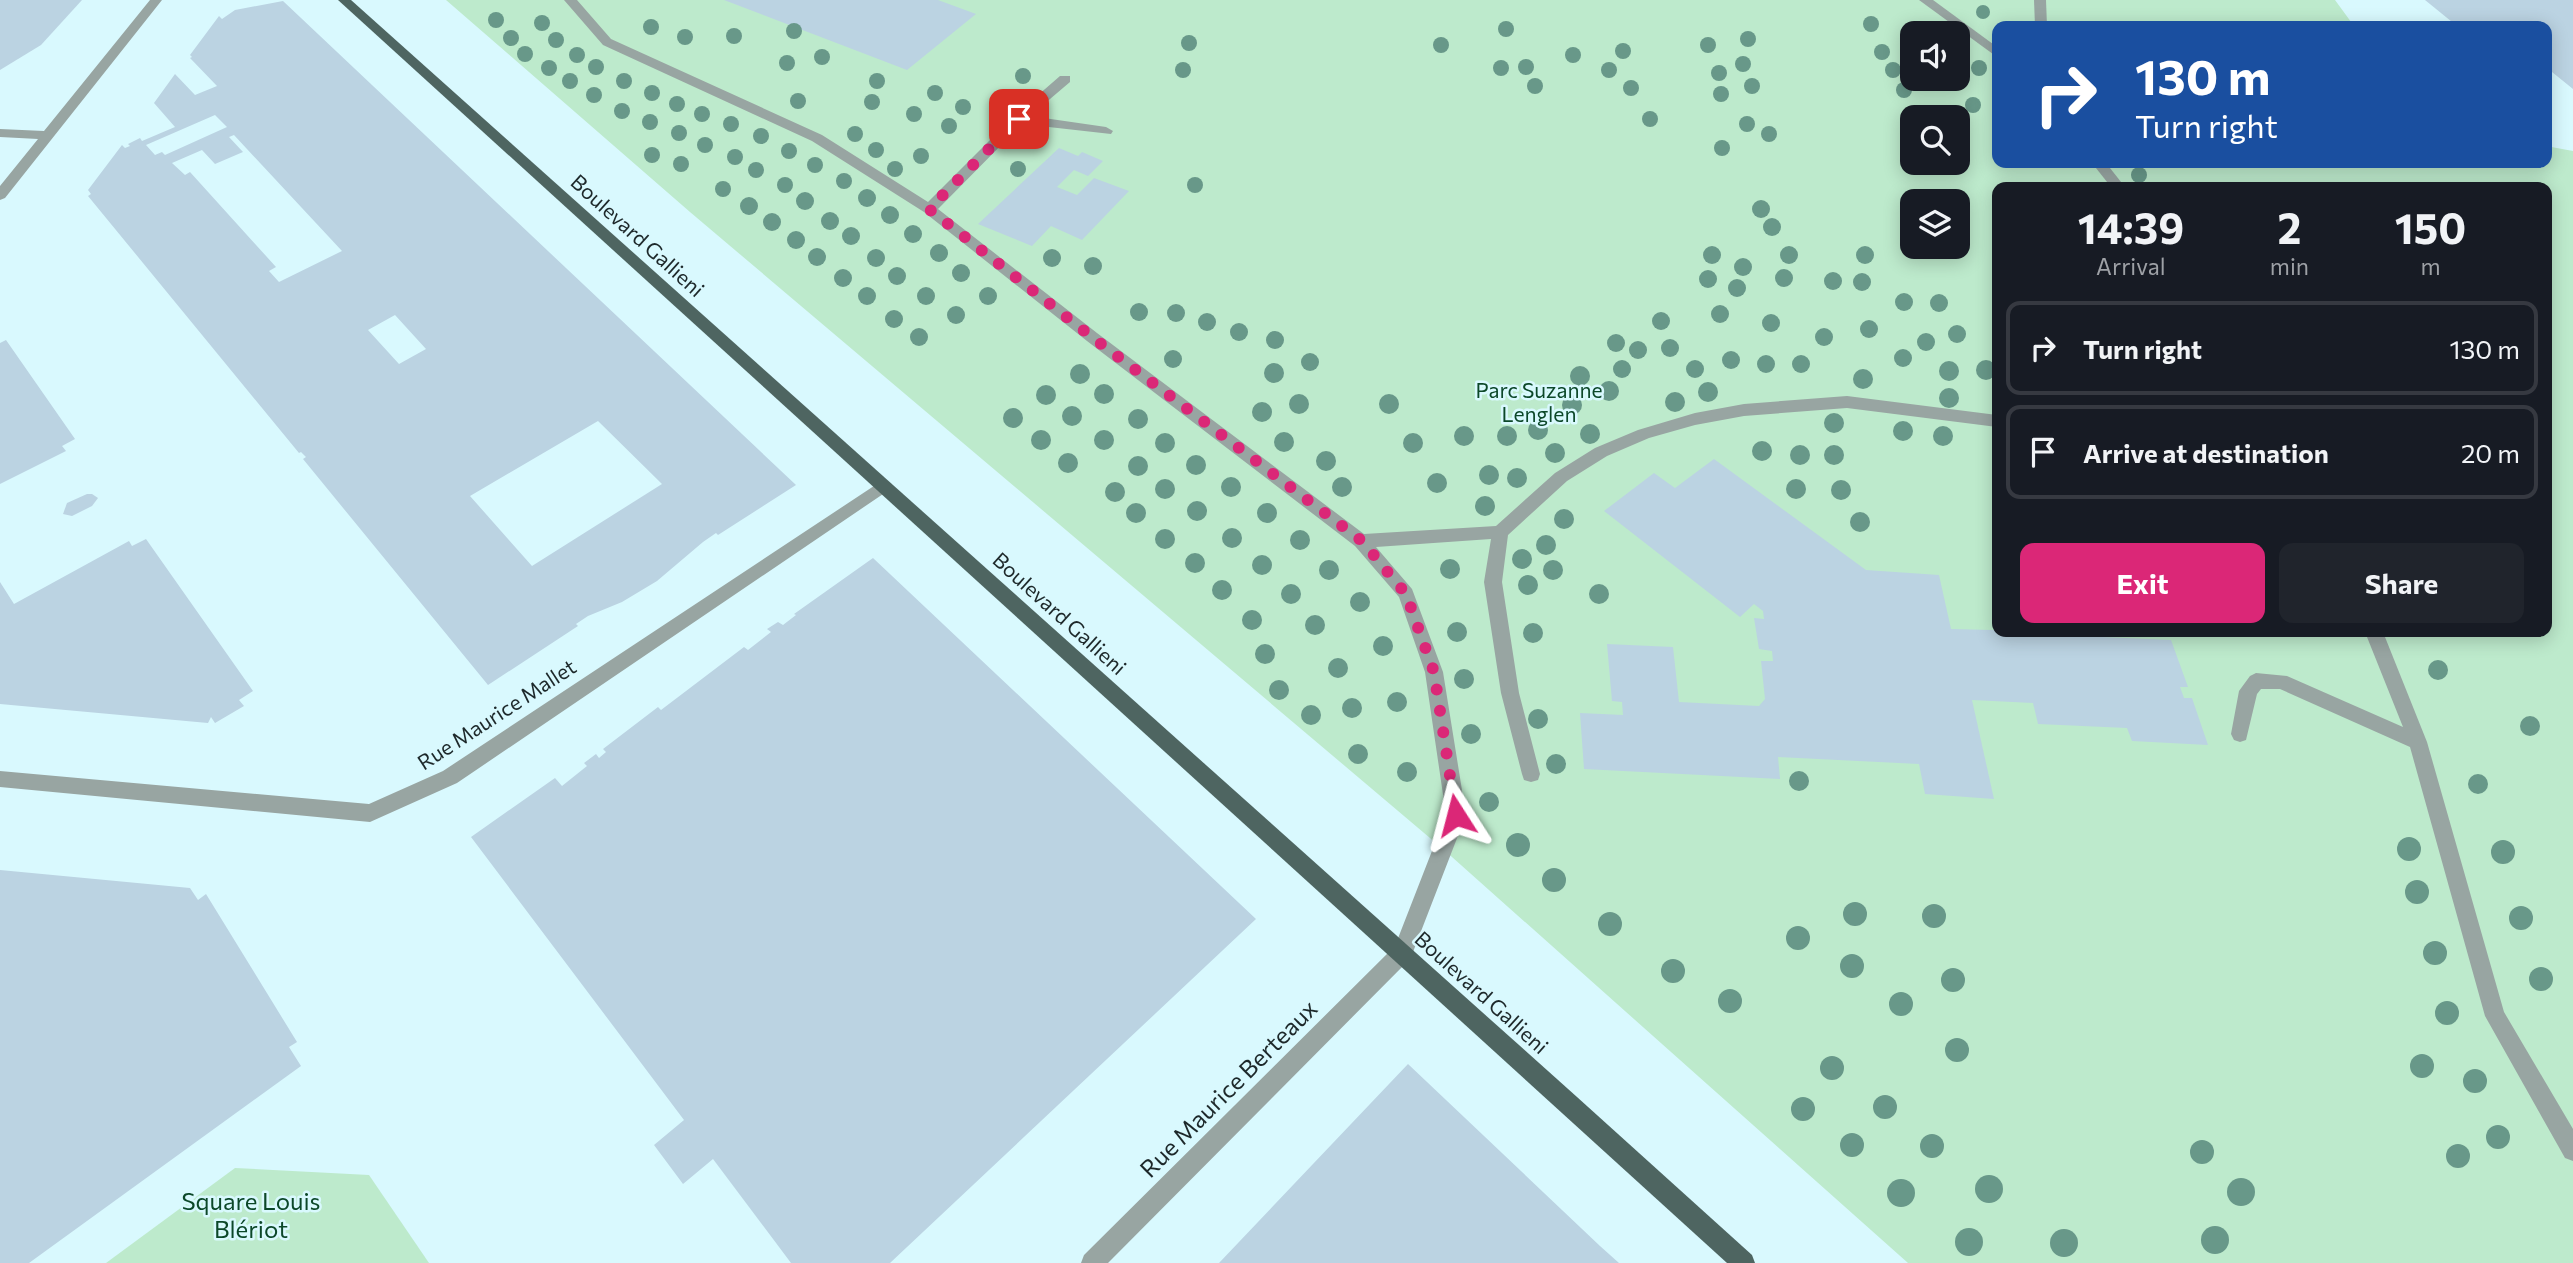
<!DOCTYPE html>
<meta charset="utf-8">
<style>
body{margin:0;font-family:Commissioner,sans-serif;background:#20242c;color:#f1f3f6;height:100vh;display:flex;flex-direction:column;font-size:26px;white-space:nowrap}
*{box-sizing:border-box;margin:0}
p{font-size:23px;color:#9ea1a6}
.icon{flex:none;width:38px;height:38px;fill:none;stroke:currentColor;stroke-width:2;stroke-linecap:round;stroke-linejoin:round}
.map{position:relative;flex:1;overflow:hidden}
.details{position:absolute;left:1992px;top:182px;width:560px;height:455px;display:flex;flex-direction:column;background:#171b24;border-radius:14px;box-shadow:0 4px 18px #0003}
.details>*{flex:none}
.top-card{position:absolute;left:1992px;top:21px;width:560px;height:147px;border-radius:14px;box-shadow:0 4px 18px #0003;background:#1a4fa0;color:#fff;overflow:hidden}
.buttons{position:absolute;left:1900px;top:21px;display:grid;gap:14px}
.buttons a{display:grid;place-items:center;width:70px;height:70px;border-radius:14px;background:#171b24;box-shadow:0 4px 18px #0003;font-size:35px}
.pin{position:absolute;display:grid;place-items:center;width:60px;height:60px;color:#fff;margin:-30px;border-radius:14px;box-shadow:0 4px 10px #0006}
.me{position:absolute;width:77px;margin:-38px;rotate:351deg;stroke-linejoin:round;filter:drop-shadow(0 0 5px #0008)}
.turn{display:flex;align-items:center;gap:24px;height:147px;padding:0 28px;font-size:32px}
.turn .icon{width:91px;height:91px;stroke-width:2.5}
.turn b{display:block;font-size:49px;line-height:60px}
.eta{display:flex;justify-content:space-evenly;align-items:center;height:119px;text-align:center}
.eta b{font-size:42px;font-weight:700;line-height:49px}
.button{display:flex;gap:14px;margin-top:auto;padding:14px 28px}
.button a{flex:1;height:80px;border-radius:14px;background:#db2777;color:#fff;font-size:28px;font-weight:700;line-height:80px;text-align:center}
.button a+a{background:#20242c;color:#f1f3f6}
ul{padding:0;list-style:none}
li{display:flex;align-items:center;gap:21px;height:94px;margin:0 14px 10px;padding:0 14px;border:4px solid #363941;border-radius:14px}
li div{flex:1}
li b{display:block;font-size:26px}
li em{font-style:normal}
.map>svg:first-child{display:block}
.green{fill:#bdeacc;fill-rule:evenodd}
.building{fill:#bbd3e2;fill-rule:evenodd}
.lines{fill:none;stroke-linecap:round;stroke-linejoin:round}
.minor{fill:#98a5a2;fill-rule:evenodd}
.major{fill:#4e6561;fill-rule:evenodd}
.tree{fill:#689889}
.route{stroke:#db2777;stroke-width:12;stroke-dasharray:0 21.6}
.labels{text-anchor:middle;stroke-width:5;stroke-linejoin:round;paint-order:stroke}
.street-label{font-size:21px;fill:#1d282a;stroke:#d9f9fe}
.park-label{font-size:21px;fill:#0c4829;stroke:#d9f9fe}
.near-street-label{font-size:24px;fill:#1d282a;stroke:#d9f9fe}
.near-park-label{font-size:24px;fill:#0c4829;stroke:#d9f9fe}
</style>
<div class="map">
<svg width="2573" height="1263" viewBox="0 0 2573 1263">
<rect width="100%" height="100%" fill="#d9f9fe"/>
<g class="green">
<path d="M446,0h1889l19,26h-357v137h549v-17l27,5v1112h-665l-465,-414 -753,-637zM1913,33h45v46h-45zM1913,117h45v46h-45zM1997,187h549v445h-549zM1913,201h45v46h-45z"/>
<polygon points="235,1168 369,1175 429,1263 106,1263"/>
</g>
<g class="building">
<polygon points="0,0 82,0 41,45 0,70"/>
<polygon points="724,0 938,0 976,14 907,70"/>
<polygon points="2425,0 2573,0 2573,89 2552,72 2546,73 2546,26 2457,26"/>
<path d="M283,1l513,484 -78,50 -2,-2 -13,9 -46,39 -35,21 -34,14 -12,8 2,2 -90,59 -185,-226 3,-2 -5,-5 -2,1 -211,-257 3,-2 -3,-4 34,-45 3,3 5,-2 -2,-2 12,-6 2,3 33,-14 -21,-24 21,-29 20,21 22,-9 -27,-28 2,-1 -2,-2 29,-39 3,3 13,-9zM215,115l12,12 -62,28 -3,-3 -7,3 -9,-10zM234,135l108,116 -63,31 -10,-11 7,-4 -86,-95 -5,3 -13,-12 30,-13 13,14 28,-12 -14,-15zM395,315l31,34 -27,15 -31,-34zM598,421l64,63 -130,82 -62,-70z"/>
<polygon points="1059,148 1078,156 1082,152 1103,161 1088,176 1074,170 1057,187 1077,195 1094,178 1129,191 1082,240 1051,226 1032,246 978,224"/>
<polygon points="6,340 75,439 62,446 66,451 0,484 0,343"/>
<polygon points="1714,459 1866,570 1939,575 1951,629 2075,632 2080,636 2171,640 2188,687 2180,687 2184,698 2192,698 2208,745 2132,741 2127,728 2038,724 2033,703 1972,700 1994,799 1925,794 1919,764 1778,757 1780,779 1584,769 1580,713 1623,715 1622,702 1612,701 1607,644 1673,647 1679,702 1759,706 1765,699 1761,661 1773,661 1772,651 1759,649 1754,618 1764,619 1763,611 1754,604 1740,617 1604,511 1654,473 1675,488"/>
<polygon points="87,494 92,494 98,498 92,506 72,516 63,514 67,503"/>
<polygon points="146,539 253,691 239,700 244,706 215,723 211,717 208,723 0,704 0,582 14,604 129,541 132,546"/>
<polygon points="873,558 1256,919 890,1263 791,1263 713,1159 683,1184 654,1145 684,1120 471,837 555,778 562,786 587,766 584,763 596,754 599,758 606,752 603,749 658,707 661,710 744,647 748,650 771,632 767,629 778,622 783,625 796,615 794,614"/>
<polygon points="0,870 190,888 198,900 206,894 297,1042 289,1047 301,1066 29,1263 0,1263"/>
<polygon points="1408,1064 1600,1246 1619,1263 1219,1263"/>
</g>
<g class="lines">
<g class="minor">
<polygon points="150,0 162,0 5,198 0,200 0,186 38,139 0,137 0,129 44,131"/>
<polygon points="564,0 577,0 611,39 822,135 928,202 1014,116 1060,76 1070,76 1070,82 1030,116 1106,127 1113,131 1111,134 1022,124 938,209 1097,333 1364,534 1496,526 1555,473 1595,448 1638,430 1695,413 1744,404 1847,396 1997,415 1997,427 1847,408 1744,416 1695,425 1649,438 1607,456 1567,481 1508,535 1502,582 1519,693 1540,774 1538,780 1531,782 1524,780 1522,774 1501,693 1484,582 1491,539 1376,547 1412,589 1443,672 1466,815 1413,952 1410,959 1108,1263 1081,1263 1084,1255 1395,946 1446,815 1425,672 1399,597 1355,546 1087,341 924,212 812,141 603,45"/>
<polygon points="1919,0 1933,0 1997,47 1997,57"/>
<polygon points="2034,0 2046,0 2047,26 2035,26"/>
<polygon points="2092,163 2106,163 2125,187 2111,187"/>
<polygon points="883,480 891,486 889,490 457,783 370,822 0,787 0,771 369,804 443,771"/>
<polygon points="2365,632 2383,632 2427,742 2504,1012 2573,1129 2573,1161 2565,1158 2485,1016 2410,747 2280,689 2261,689 2257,694 2246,740 2240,742 2234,740 2231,734 2239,691 2250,676 2256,673 2287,676 2403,727"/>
</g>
<polygon class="major" points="338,0 351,0 1577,1097 1752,1255 1755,1263 1727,1263"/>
</g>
<g class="tree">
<circle cx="1983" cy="12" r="7"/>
<circle cx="496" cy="20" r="8"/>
<circle cx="542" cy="23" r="8"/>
<circle cx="1871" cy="24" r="8"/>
<circle cx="651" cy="27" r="8"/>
<circle cx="1506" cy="29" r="8"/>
<circle cx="794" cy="31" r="8"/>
<circle cx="734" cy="36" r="8"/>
<circle cx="685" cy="37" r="8"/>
<circle cx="511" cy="38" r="8"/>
<circle cx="1748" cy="39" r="8"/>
<circle cx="556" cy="40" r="8"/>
<circle cx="1189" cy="43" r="8"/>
<circle cx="1441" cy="45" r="8"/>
<circle cx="1708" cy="45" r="8"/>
<circle cx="1623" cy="51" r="8"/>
<circle cx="1882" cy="52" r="8"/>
<circle cx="525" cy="54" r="8"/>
<circle cx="577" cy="55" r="8"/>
<circle cx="1573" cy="55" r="8"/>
<circle cx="822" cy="57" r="8"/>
<circle cx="787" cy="63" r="8"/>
<circle cx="1743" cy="64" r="8"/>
<circle cx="596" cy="67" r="8"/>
<circle cx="1526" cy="67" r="8"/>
<circle cx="549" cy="68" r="8"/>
<circle cx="1501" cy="68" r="8"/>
<circle cx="1979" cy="68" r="8"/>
<circle cx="1183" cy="70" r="8"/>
<circle cx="1609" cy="70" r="8"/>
<circle cx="1893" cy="70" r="8"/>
<circle cx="1719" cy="73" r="8"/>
<circle cx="1023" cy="76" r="8"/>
<circle cx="570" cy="81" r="8"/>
<circle cx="624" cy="81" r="8"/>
<circle cx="877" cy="81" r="8"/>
<circle cx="1535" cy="86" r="8"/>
<circle cx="1752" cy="86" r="8"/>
<circle cx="1631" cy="88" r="8"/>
<circle cx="1904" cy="90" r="8"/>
<circle cx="652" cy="93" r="8"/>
<circle cx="935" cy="93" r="8"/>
<circle cx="1721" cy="94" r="8"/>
<circle cx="594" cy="95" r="8"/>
<circle cx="798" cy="101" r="8"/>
<circle cx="872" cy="102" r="8"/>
<circle cx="677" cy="104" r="8"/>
<circle cx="1973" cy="105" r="8"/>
<circle cx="963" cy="107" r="8"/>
<circle cx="622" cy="111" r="8"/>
<circle cx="702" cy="114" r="8"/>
<circle cx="914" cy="114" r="8"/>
<circle cx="1650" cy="119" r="8"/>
<circle cx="650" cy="122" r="8"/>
<circle cx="731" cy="124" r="8"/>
<circle cx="1747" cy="124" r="8"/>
<circle cx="949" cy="126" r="8"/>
<circle cx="679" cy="133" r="8"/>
<circle cx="855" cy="134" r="8"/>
<circle cx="1769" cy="134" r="8"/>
<circle cx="761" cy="136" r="8"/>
<circle cx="705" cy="145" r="8"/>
<circle cx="1722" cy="148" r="8"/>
<circle cx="876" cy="150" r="8"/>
<circle cx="789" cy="151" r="8"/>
<circle cx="652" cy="155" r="8"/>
<circle cx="921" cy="156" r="8"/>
<circle cx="735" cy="157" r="8"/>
<circle cx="681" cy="164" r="8"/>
<circle cx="815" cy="165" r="8"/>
<circle cx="895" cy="169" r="8"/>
<circle cx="1018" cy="169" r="8"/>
<circle cx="756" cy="170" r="8"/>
<circle cx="2139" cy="175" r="8"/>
<circle cx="844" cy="181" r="8"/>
<circle cx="785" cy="185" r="8"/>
<circle cx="1195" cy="185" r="8"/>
<circle cx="723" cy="189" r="8"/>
<circle cx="867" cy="198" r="9"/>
<circle cx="805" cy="201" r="9"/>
<circle cx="749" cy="206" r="9"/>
<circle cx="1761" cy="209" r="9"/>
<circle cx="890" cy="215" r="9"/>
<circle cx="830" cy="221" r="9"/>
<circle cx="772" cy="222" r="9"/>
<circle cx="1772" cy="227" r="9"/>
<circle cx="913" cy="234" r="9"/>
<circle cx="851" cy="236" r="9"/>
<circle cx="796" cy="240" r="9"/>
<circle cx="939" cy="253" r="9"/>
<circle cx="1712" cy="255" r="9"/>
<circle cx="1789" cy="255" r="9"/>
<circle cx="1865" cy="255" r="9"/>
<circle cx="817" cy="257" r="9"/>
<circle cx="876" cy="258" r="9"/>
<circle cx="1052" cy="258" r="9"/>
<circle cx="1093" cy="266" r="9"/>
<circle cx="1743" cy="267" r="9"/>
<circle cx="961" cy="273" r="9"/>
<circle cx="897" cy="276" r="9"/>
<circle cx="843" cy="278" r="9"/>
<circle cx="1784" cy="278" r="9"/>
<circle cx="1708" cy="279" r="9"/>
<circle cx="1833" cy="281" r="9"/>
<circle cx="1862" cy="282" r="9"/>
<circle cx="1737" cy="288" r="9"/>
<circle cx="867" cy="296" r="9"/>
<circle cx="926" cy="296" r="9"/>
<circle cx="988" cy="296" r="9"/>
<circle cx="1904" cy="302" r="9"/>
<circle cx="1939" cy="303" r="9"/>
<circle cx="1139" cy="312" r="9"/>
<circle cx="1176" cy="313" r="9"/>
<circle cx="1720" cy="314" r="9"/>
<circle cx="956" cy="315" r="9"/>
<circle cx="894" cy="319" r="9"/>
<circle cx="1661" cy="321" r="9"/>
<circle cx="1207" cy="322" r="9"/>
<circle cx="1771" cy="323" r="9"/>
<circle cx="1869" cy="329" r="9"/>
<circle cx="1239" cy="332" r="9"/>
<circle cx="1957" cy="334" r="9"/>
<circle cx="919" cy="337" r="9"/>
<circle cx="1824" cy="337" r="9"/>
<circle cx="1275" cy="340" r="9"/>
<circle cx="1926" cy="342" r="9"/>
<circle cx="1616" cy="343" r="9"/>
<circle cx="1670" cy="348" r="9"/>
<circle cx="1638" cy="350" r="9"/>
<circle cx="1903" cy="358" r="9"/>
<circle cx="1173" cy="359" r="9"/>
<circle cx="1731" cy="360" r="9"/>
<circle cx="1310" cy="362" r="9"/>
<circle cx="1766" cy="364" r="9"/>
<circle cx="1801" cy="364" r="9"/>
<circle cx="1622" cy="369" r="9"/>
<circle cx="1695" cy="369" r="9"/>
<circle cx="1986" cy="370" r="10"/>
<circle cx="1949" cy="371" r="10"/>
<circle cx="1274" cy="373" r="10"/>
<circle cx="1080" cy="374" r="10"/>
<circle cx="1580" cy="376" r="10"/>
<circle cx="1863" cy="379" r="10"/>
<circle cx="1609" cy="391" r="10"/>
<circle cx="1708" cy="392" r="10"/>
<circle cx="1104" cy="394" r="10"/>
<circle cx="1046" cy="395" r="10"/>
<circle cx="1949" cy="398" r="10"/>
<circle cx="1675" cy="402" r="10"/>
<circle cx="1299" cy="404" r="10"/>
<circle cx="1389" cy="404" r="10"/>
<circle cx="1572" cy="405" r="10"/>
<circle cx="1262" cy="412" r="10"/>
<circle cx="1072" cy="416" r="10"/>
<circle cx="1013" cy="418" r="10"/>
<circle cx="1138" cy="419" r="10"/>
<circle cx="1834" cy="423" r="10"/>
<circle cx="1538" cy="430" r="10"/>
<circle cx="1903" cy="431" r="10"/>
<circle cx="1590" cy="434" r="10"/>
<circle cx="1464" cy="436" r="10"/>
<circle cx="1507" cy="436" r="10"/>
<circle cx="1943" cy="436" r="10"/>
<circle cx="1041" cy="440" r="10"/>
<circle cx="1104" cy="440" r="10"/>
<circle cx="1284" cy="442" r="10"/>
<circle cx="1165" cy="443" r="10"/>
<circle cx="1413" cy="443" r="10"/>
<circle cx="1762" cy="451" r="10"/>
<circle cx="1555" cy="453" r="10"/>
<circle cx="1800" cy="455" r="10"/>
<circle cx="1834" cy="455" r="10"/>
<circle cx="1326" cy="461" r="10"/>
<circle cx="1068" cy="463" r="10"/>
<circle cx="1196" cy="465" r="10"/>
<circle cx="1138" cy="466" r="10"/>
<circle cx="1489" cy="475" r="10"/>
<circle cx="1517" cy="478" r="10"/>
<circle cx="1437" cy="483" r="10"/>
<circle cx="1231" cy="487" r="10"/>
<circle cx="1342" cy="487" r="10"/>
<circle cx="1165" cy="489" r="10"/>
<circle cx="1796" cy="489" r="10"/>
<circle cx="1841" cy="490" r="10"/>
<circle cx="1115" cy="492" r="10"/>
<circle cx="1485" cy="506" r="10"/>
<circle cx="1197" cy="511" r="10"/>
<circle cx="1136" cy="513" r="10"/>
<circle cx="1267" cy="513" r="10"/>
<circle cx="1564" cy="519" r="10"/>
<circle cx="1860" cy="522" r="10"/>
<circle cx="1232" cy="538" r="10"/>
<circle cx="1165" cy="539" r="10"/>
<circle cx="1300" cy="540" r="10"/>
<circle cx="1546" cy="545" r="10"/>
<circle cx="1522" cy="559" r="10"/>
<circle cx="1195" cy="563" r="10"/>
<circle cx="1262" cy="565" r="10"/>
<circle cx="1450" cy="569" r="10"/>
<circle cx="1329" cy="570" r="10"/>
<circle cx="1553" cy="570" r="10"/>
<circle cx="1528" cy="585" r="10"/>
<circle cx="1222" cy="590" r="10"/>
<circle cx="1291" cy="594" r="10"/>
<circle cx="1599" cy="594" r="10"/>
<circle cx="1360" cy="602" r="10"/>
<circle cx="1252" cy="620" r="10"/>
<circle cx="1315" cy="625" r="10"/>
<circle cx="1457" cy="632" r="10"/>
<circle cx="1533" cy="633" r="10"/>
<circle cx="1383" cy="646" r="10"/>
<circle cx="1265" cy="654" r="10"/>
<circle cx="1338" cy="668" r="10"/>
<circle cx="2438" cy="670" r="10"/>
<circle cx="1464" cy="679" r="10"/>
<circle cx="1279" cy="690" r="10"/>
<circle cx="1397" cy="702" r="10"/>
<circle cx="1352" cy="708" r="10"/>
<circle cx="1311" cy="715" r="10"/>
<circle cx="1538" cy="719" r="10"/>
<circle cx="2530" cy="726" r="10"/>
<circle cx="1471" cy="734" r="10"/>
<circle cx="1358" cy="754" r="10"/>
<circle cx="1556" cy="764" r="10"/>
<circle cx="1407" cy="772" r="10"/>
<circle cx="1799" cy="781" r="10"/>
<circle cx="2478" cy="784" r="10"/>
<circle cx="1489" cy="802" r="10"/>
<circle cx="1518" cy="845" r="12"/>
<circle cx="2409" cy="849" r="12"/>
<circle cx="2503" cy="852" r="12"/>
<circle cx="1554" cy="880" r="12"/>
<circle cx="2417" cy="892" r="12"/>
<circle cx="1855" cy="914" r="12"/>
<circle cx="1934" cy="916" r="12"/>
<circle cx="2521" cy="918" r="12"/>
<circle cx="1610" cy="924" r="12"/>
<circle cx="1798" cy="938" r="12"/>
<circle cx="2435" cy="953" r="12"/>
<circle cx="1852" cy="966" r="12"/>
<circle cx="1673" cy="971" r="12"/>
<circle cx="2541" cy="979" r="12"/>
<circle cx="1953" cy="980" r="12"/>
<circle cx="1730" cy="1001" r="12"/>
<circle cx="1901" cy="1004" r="12"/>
<circle cx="2447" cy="1013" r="12"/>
<circle cx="1957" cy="1050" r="12"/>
<circle cx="2422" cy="1066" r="12"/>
<circle cx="1832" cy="1068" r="12"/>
<circle cx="2475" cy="1081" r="12"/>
<circle cx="1885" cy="1107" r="12"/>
<circle cx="1803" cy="1109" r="12"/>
<circle cx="2498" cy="1137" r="12"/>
<circle cx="1852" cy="1145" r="12"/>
<circle cx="1932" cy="1146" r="12"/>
<circle cx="2202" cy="1152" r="12"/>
<circle cx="2458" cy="1156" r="12"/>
<circle cx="1989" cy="1189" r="14"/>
<circle cx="2241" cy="1192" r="14"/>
<circle cx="1901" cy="1193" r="14"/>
<circle cx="2215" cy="1240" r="14"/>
<circle cx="1969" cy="1242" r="14"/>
<circle cx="2064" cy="1243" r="14"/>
</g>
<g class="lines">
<polyline class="route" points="1019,119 929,209 1092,337 1362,541 1406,594 1434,672 1456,815"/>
</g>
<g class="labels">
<g class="street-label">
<text transform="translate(637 236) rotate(42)" y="7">Boulevard Gallieni</text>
<text transform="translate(1059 614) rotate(42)" y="7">Boulevard Gallieni</text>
<text transform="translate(497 715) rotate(-33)" y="7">Rue Maurice Mallet</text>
<text transform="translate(1481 993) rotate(42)" y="7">Boulevard Gallieni</text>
</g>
<g class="park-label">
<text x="1539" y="398">Parc Suzanne<tspan x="1539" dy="24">Lenglen</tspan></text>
</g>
<g class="near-street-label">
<text transform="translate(1229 1089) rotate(-45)" y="8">Rue Maurice Berteaux</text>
</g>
<g class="near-park-label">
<text x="251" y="1210">Square Louis<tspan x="251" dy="28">Blériot</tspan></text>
</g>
</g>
</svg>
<div class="buttons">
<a><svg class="icon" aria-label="sound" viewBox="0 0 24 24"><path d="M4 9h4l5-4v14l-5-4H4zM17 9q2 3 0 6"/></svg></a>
<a><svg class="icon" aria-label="search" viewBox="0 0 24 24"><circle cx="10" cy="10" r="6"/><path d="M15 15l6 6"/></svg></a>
<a><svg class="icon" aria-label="layers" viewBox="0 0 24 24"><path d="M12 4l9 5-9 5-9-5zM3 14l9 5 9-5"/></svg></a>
</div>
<div class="pin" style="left:1019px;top:119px;background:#d93025"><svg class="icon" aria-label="arrive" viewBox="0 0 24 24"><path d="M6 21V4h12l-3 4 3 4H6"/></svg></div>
<svg class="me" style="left:1456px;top:815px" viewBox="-20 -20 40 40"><path d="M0-17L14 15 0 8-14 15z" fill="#db2777" stroke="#fff" stroke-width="4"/></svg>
<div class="top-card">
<div class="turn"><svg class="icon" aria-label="right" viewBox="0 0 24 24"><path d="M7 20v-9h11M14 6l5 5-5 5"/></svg><div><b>130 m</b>Turn right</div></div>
</div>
<section class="details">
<div class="eta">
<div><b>14:39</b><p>Arrival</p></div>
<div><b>2</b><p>min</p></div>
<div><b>150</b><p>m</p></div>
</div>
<ul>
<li><svg class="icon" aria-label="right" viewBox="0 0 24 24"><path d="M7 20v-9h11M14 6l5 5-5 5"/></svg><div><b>Turn right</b></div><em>130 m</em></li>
<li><svg class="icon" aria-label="arrive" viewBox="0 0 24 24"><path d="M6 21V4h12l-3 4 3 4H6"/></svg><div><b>Arrive at destination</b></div><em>20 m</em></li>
</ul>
<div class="button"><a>Exit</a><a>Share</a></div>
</section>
</div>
